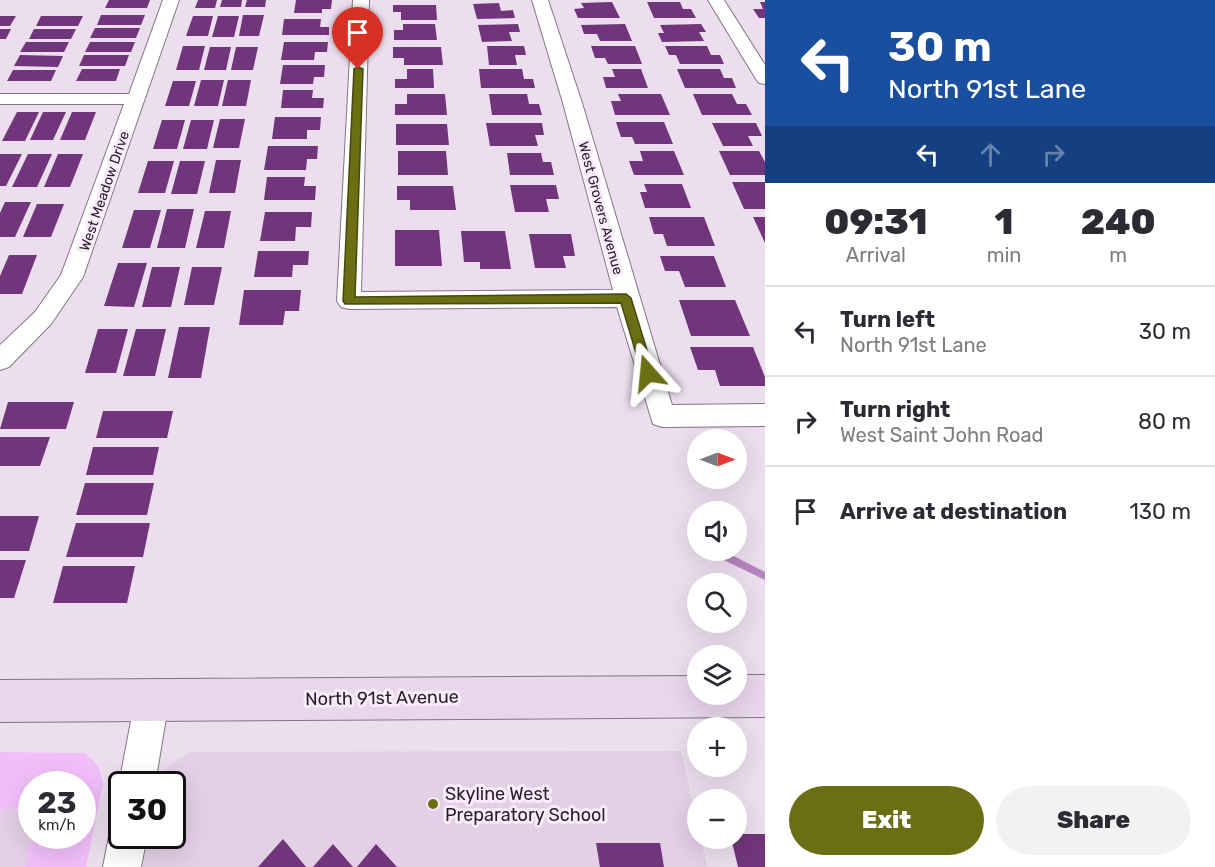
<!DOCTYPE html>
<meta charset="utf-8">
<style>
body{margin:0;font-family:Rubik,sans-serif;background:#f2f2f3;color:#2b2b33;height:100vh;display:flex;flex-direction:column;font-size:22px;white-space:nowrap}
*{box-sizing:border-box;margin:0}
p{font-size:20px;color:#7c7c81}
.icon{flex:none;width:33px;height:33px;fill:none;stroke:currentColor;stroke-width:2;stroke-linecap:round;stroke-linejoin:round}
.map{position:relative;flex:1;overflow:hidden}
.panel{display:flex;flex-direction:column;background:#fff;width:450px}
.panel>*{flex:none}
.top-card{background:#1a4fa0;color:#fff;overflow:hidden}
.needle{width:39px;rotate:90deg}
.fabs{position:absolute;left:687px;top:429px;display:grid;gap:12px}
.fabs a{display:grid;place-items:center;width:60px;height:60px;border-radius:50%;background:#fff;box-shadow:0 6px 24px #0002;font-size:30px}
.speed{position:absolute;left:18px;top:771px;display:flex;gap:12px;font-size:30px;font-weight:700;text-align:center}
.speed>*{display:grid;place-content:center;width:78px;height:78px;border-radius:50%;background:#fff;box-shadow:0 6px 24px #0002;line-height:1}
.speed small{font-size:15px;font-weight:400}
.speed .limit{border:3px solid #111;border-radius:9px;background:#fff;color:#111}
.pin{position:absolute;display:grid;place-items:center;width:51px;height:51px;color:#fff;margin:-62px -26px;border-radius:50% 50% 50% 0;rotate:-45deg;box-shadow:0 0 6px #0007}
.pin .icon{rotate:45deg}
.me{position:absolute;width:66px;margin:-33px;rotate:342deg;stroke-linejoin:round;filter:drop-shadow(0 0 4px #0008)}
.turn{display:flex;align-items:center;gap:21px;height:126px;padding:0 24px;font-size:27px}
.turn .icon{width:78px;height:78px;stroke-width:2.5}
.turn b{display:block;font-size:42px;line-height:51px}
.lanes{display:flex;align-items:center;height:57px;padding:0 24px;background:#0003;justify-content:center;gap:30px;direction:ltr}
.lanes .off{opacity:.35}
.eta{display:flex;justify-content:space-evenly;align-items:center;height:102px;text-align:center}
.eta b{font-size:36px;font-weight:800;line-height:42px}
.cta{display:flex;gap:12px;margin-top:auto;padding:12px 24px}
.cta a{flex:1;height:69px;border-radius:36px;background:#6b6e12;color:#fff;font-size:24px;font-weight:800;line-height:69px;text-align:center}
.cta a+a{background:#f2f2f3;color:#2b2b33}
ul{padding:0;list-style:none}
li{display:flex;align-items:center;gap:18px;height:90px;padding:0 24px;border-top:2px solid #e1e1e2}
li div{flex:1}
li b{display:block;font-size:22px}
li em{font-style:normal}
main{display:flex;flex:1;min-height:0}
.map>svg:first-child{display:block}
.built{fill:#e3cfe6}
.green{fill:#f1bef9}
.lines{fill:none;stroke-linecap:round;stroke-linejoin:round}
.stream{fill:#b484bc;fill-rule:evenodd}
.building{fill:#70357a}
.street-casing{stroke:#827584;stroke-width:2}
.secondary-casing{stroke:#827584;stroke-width:2}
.street{fill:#fff;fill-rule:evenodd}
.secondary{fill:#e8d6eb;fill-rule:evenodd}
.route{fill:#6b6e12;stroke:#46480c;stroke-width:1.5}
.poi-dot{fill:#6b6e12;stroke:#faebfc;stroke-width:2}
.labels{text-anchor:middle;stroke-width:6;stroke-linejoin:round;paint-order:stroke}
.far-street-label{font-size:14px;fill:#272128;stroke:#faebfc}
.near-street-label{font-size:18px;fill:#272128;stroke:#faebfc}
.near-poi-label{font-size:18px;fill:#272128;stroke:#faebfc;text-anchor:start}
</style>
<main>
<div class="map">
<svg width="765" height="867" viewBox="0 0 765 867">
<rect width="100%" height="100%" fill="#eddeef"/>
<g class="built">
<polygon points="681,751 697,824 698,838 701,839 707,867 143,867 148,836 172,836 172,784 157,784 162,771 190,752"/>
<polygon points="31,808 32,836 33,836 25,867 0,867 0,809"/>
</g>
<polygon class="green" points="0,752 85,753 99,767 103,784 86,867 25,867 33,836 82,836 82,784 32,784 31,808 0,809"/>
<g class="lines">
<g class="stream">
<polygon points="695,538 698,539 698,548 692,545 691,542 692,539"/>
<polygon points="708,550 722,550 765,572 765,580 709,553"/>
</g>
</g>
<g class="building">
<polygon points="109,0 150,0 147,8 105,8"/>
<polygon points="198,0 217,0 215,8 195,8"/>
<polygon points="222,0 242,0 241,7 220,7"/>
<polygon points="247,0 266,0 265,7 245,7"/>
<polygon points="296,0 332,0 331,9 322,9 322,13 294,13"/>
<polygon points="612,2 620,18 578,18 574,9 584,8 581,3"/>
<polygon points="647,2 680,2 683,9 691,9 696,18 654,18"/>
<polygon points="760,2 765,2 765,18 759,18 753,9 763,9"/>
<polygon points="499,3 501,11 513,10 515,18 477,19 473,4"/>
<polygon points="393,5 436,5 437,20 401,20 401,12 393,12"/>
<polygon points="101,15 145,15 141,25 97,25"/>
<polygon points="243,15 264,15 259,36 239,36"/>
<polygon points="0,16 16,16 10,26 0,26"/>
<polygon points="41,16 83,16 78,26 36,26"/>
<polygon points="193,16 213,16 208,36 186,36"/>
<polygon points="218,16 239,16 234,37 212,37"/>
<polygon points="284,19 321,19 320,27 329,27 329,35 282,35"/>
<polygon points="403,24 435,24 437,40 394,40 394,30 403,30"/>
<polygon points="518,24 520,32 509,32 512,41 482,42 478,25"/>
<polygon points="625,24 632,41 600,41 597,34 584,34 581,25"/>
<polygon points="701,24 706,32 699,32 704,41 662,42 658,33 664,33 660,25"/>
<polygon points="95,28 140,28 136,38 90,38"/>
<polygon points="0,29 11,29 6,39 0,39"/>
<polygon points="34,29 76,29 71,39 29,39"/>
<polygon points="26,42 69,42 64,52 20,52"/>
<polygon points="90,42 135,42 131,52 85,52"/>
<polygon points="284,42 328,42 327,52 315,52 314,60 281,60"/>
<polygon points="183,46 205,46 199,70 176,70"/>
<polygon points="487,46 524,46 526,55 515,55 517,65 489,65"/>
<polygon points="591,46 635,46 642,64 608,64 605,58 595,58"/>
<polygon points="665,46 707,46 711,55 720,55 724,64 680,64 676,55 669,55"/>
<polygon points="210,47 231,47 226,70 204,70"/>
<polygon points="236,47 258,47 253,70 231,70"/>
<polygon points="393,47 441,47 443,65 404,65 404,58 393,58"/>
<polygon points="20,55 63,56 58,67 14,66"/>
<polygon points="84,55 129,55 125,66 79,66"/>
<polygon points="283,65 325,65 324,77 314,77 313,84 280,84"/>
<polygon points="82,69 120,69 116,81 76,81"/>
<polygon points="407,69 433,69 434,88 395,88 395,79 407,79"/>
<polygon points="479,69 522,69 524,79 533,79 535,88 481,88"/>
<polygon points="612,69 641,69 648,88 606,88 603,77 615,77"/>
<polygon points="677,69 720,69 724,78 732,78 736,88 685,88"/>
<polygon points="13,70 56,70 51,81 7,81"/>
<polygon points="201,80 224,80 218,106 194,106"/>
<polygon points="228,80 251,80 246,106 222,106"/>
<polygon points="173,81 196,81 189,106 165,106"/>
<polygon points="283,90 313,90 312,98 324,98 323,108 281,108"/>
<polygon points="407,94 445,94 447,115 395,115 395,104 407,104"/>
<polygon points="489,94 527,94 529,104 539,104 542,115 492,115"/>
<polygon points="618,94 661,94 670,115 615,115 611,101 621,101"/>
<polygon points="693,94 732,94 737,104 746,104 752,115 702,115"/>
<polygon points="17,112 39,112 25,141 2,141"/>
<polygon points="43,112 66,112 53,140 30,140"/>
<polygon points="72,112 96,112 85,140 60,140"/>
<polygon points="275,117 321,117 320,130 307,130 307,139 272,139"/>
<polygon points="220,119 245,119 239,148 213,148"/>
<polygon points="162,120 185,120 177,149 153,149"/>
<polygon points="191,120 214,120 207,149 183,149"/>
<polygon points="616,122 664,122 673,144 635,144 632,137 621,137"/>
<polygon points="486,123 542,123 544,135 535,135 538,146 490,146"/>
<polygon points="712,123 756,123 762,136 748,136 753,146 723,146"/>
<polygon points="396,124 447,124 449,145 396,145"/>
<polygon points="268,146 318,146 317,159 307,159 306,170 264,170"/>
<polygon points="398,151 446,151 448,175 398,175"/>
<polygon points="640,151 674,151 684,175 634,175 629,161 643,161"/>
<polygon points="719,151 759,151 765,162 765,175 730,175"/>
<polygon points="507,153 541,153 543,162 551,162 554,175 510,175"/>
<polygon points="0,154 22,154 6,186 0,186"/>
<polygon points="28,154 52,154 37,187 12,187"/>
<polygon points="58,154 83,154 70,187 44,187"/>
<polygon points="216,160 241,160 235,193 209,193"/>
<polygon points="148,161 174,161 165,193 138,193"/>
<polygon points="180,161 205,161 197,194 171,194"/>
<polygon points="267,177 305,177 304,186 316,186 315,200 264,200"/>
<polygon points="732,182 765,182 765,209 744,209"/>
<polygon points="644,184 682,184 691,208 645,208 640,192 647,192"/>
<polygon points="510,185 556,185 559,199 546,199 549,212 515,212"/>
<polygon points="397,186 453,186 456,210 410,210 410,200 397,200"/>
<polygon points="5,202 31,202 15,237 0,237 0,213"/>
<polygon points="37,204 64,204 51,237 23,237"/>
<polygon points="167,209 194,209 185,248 157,248"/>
<polygon points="134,210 161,210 150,248 122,248"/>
<polygon points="205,211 231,211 224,248 196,248"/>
<polygon points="265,212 312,212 311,227 296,227 295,241 260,241"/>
<polygon points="649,217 704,217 715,246 667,246 663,234 654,234"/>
<polygon points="753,217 765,217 765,243"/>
<polygon points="395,230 439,230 442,266 395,266"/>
<polygon points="461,231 505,231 511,269 480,269 480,262 464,262"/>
<polygon points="529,234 571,234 575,256 563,256 566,268 535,268"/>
<polygon points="258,251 309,251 308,265 293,265 292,277 254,277"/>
<polygon points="9,255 37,255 22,294 0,294 0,276"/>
<polygon points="660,256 714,256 726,287 685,287 679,271 665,271"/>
<polygon points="118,263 147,263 134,307 104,306"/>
<polygon points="152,267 180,267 171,307 142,307"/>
<polygon points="192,267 222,267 214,305 184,305"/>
<polygon points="244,290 301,290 299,311 285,311 283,325 239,325"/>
<polygon points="679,300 735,300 750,336 691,336"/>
<polygon points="179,327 210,327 201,378 168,378"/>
<polygon points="98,329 128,329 116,373 85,373"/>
<polygon points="136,329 166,329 155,376 123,376"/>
<polygon points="690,347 753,347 765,377 765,386 720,386 715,370 698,370"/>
<polygon points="8,402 74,402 66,429 0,429"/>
<polygon points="103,411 173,411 167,438 96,438"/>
<polygon points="0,437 50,437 40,466 0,466"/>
<polygon points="93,447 159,447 153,475 86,475"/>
<polygon points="85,483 154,483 147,515 76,515"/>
<polygon points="0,516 39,516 29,551 0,551"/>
<polygon points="76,523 150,523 143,557 66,557"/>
<polygon points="0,560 26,560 14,598 0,598"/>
<polygon points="63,566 135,566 127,603 53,603"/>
<polygon points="736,834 765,834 765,867 738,867 731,838 736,838"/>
<polygon points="283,839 306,867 258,867"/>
<polygon points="596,843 660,843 664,867 600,867"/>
<polygon points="333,844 353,867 313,867"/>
<polygon points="376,844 397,867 357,867"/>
</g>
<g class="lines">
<defs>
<g id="street">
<polygon points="163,0 179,0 83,277 51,324 9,367 0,370 0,345 35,312 61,275 124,104 0,104 0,94 129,94"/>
<polygon points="353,0 369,0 361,292 613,290 563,103 532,0 548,0 582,103 672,405 765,404 765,426 662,427 653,424 617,307 349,309 341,307 337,301"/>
<polygon points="708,0 724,0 765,65 765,84 759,83 756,79"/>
<polygon points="152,683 164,688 169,700 155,784 122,784 122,790 119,784 135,700 140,688"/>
<polygon points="122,820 122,836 147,836 141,867 103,867 109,836 115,823"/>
</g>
<polygon id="secondary" points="736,675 765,675 765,717 0,722 0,680 698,676 698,694 736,694"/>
</defs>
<use href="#street" class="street-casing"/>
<use href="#secondary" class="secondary-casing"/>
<use href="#street" class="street"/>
<use href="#secondary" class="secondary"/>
</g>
<polygon class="route" points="358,67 363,69 355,297 626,294 631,298 654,373 653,377 648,378 642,373 621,303 345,304 343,301 354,69"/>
<circle class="poi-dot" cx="433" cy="804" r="6"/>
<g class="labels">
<g class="far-street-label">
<text transform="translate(104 191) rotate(-71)" y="5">West Meadow Drive</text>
<text transform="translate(601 208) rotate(75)" y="5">West Grovers Avenue</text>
</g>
<g class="near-street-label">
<text transform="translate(382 698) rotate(-1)" y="6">North 91st Avenue</text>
</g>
<g class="near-poi-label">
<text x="445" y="800">Skyline West<tspan x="445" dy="21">Preparatory School</tspan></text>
</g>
</g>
</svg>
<div class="fabs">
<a><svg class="needle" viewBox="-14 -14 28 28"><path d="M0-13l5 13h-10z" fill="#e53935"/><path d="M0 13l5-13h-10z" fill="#7c7c81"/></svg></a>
<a><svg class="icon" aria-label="sound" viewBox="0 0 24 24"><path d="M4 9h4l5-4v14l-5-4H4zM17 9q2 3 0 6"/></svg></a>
<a><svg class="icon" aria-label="search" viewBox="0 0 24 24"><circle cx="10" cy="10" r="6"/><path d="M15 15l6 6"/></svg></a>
<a><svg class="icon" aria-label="layers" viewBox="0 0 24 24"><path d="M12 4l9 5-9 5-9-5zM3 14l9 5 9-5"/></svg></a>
<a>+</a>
<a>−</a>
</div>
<div class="speed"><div>23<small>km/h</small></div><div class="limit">30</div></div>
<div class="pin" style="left:358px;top:69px;background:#d93025"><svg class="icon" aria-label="arrive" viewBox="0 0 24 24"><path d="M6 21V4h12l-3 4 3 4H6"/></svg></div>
<svg class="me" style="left:648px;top:373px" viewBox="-20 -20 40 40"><path d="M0-17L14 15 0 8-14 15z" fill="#6b6e12" stroke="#fff" stroke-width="4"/></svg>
</div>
<section class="panel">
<div class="top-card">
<div class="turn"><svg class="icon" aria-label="left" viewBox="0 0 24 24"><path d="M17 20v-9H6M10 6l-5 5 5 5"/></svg><div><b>30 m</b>North 91st Lane</div></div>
<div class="lanes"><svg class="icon" aria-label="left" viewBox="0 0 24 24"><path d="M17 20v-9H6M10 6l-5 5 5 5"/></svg><svg class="icon off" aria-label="ahead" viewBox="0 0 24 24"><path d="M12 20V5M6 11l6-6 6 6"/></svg><svg class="icon off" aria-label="right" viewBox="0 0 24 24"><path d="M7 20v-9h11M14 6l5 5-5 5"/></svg></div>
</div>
<div class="eta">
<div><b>09:31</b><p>Arrival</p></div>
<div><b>1</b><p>min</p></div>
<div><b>240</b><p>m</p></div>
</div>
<ul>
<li><svg class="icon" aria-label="left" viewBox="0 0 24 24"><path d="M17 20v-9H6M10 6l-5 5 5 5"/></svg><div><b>Turn left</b><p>North 91st Lane</p></div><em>30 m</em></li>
<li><svg class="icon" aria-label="right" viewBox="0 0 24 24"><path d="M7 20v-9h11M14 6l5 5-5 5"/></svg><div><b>Turn right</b><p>West Saint John Road</p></div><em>80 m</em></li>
<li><svg class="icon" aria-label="arrive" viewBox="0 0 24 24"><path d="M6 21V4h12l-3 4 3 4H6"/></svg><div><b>Arrive at destination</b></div><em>130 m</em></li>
</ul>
<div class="cta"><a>Exit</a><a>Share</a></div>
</section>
</main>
